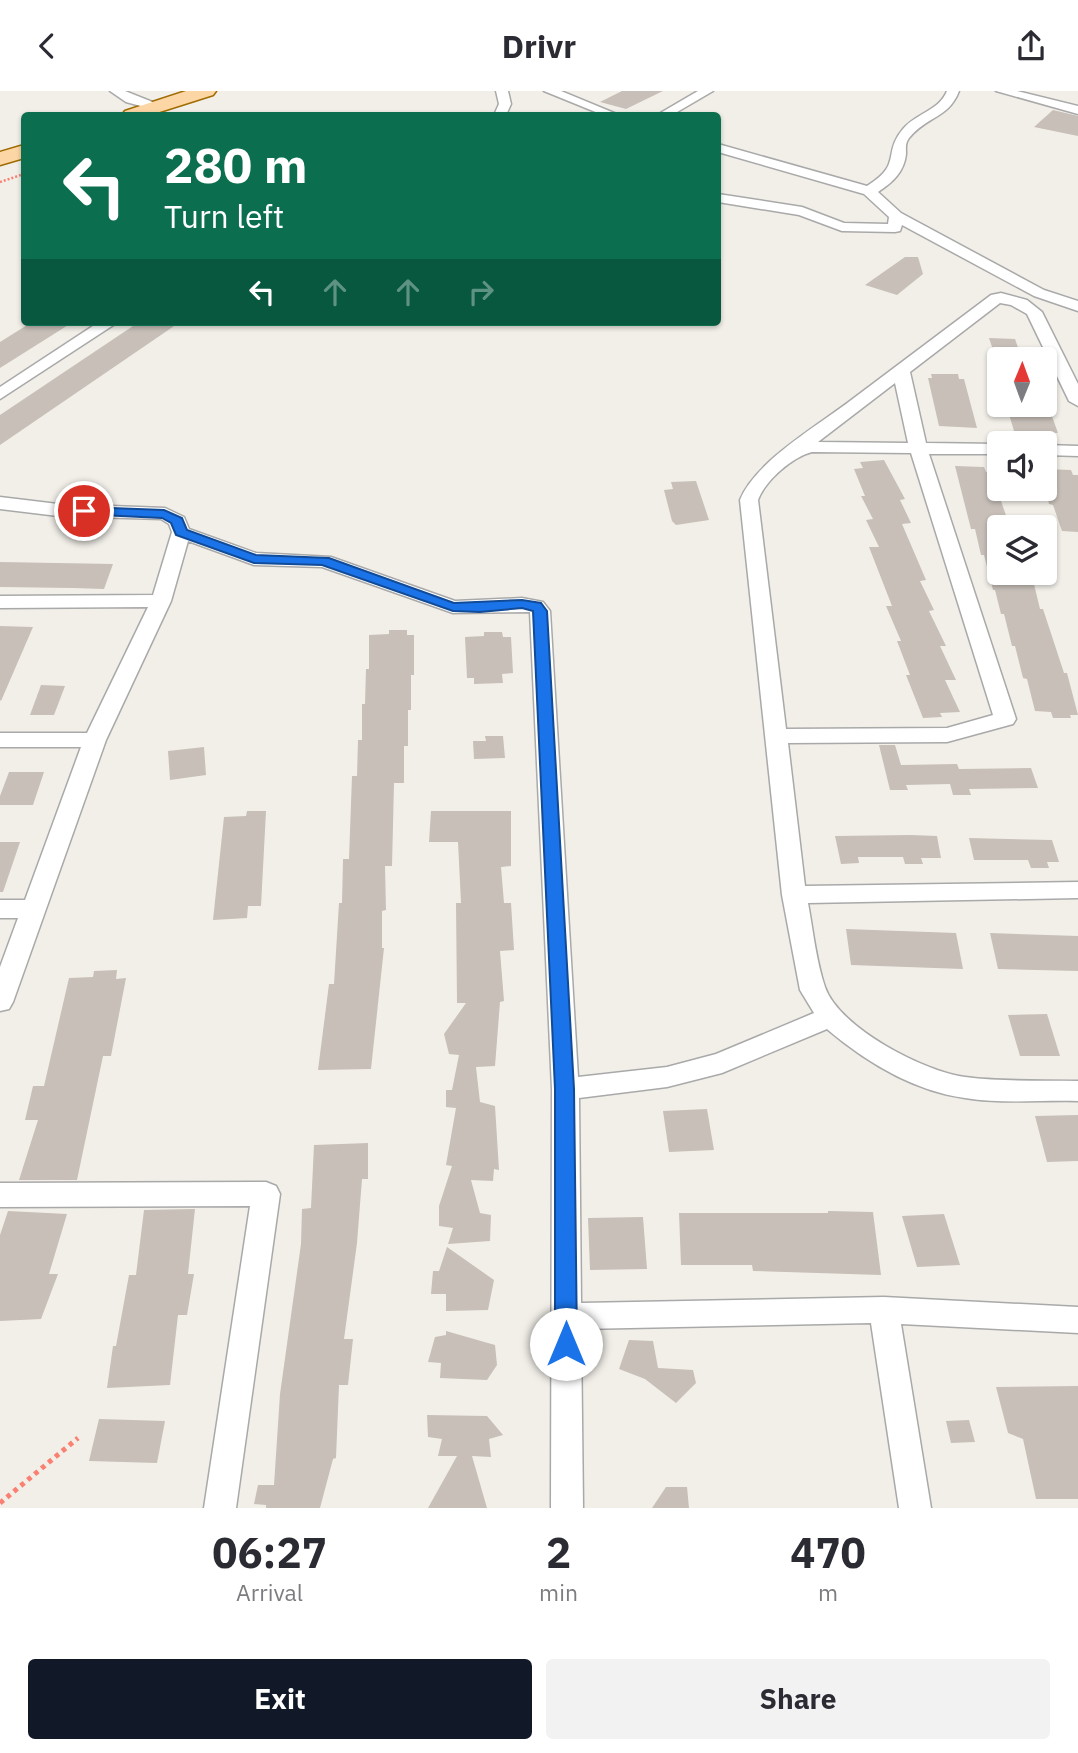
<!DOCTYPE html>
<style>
body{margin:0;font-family:"IBM Plex Sans",sans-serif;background:#f2f2f3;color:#2b2b33;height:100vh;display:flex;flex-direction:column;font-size:26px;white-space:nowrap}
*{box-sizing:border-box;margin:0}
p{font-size:23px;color:#7c7c81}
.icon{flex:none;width:38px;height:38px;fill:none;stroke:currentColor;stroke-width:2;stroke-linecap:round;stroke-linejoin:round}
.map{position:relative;height:1417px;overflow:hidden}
.sheet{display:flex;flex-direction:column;background:#fff;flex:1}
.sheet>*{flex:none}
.top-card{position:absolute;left:21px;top:21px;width:700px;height:214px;border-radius:7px;box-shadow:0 2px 5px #0004;background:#0b6e4f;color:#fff;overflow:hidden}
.needle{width:46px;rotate:1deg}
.tools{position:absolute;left:987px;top:256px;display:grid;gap:14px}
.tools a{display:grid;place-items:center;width:70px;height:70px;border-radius:7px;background:#fff;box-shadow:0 2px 5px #0004;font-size:35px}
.pin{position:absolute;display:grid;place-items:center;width:60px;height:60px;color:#fff;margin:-30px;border:4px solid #fff;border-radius:50%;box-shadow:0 2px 7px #0007}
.me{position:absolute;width:77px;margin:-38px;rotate:0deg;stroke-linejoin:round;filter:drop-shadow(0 0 5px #0008)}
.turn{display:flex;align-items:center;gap:24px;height:147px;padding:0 28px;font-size:32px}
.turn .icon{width:91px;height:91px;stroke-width:2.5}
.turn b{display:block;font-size:49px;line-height:60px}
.lanes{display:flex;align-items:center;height:66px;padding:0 28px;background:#0003;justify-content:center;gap:35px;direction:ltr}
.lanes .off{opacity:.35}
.eta{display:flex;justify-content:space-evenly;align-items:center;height:119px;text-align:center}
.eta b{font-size:42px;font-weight:800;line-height:49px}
.action{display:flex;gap:14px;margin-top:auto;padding:14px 28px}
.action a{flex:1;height:80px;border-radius:7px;background:#111827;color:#fff;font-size:28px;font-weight:800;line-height:80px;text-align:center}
.action a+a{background:#f2f2f3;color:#2b2b33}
header{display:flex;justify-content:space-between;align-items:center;height:91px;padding:0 28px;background:#fff;font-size:32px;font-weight:800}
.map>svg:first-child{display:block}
.building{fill:#c7bfb8}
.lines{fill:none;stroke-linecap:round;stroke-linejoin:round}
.minor-casing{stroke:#a9a9a9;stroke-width:3}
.primary-casing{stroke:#a06b00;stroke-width:3}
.path-far1{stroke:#fa8072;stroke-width:2.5;stroke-dasharray:2 2;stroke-linecap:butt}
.path{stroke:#fa8072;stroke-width:5;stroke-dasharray:4.5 4.5;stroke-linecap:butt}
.minor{fill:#fff;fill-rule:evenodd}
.primary{fill:#fcd6a4;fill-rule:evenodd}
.route{fill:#1a73e8;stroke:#114b97;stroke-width:2}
</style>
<header><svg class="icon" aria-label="back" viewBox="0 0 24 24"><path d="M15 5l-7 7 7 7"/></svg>Drivr<svg class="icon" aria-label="share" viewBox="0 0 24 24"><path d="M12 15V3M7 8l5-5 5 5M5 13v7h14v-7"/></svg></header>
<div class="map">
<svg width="1078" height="1417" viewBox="0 0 1078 1417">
<rect width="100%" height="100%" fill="#f2efe9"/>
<g class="building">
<polygon points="622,0 663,0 626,18 600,11"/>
<polygon points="1053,19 1078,25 1078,45 1034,36"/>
<polygon points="905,166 918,166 923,183 897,204 865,194"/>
<polygon points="32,231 73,231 0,277 0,251"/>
<polygon points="139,231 180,231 0,354 0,324"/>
<polygon points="989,247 1015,248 1022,268 996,268"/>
<polygon points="931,283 958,283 959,288 964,288 977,337 939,335 928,287 932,287"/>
<polygon points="1006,313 1048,314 1058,342 1014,340"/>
<polygon points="884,369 905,408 900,409 911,432 902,433 926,489 920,490 934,519 929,520 946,555 940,555 956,589 945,589 960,621 940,622 942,626 923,627 906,584 910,584 897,550 901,550 886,515 892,515 869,456 879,456 866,429 873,428 861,405 865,405 854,378 863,377 860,371"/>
<polygon points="955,375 984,376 986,381 991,381 1010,436 999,436 999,482 1025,483 1026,489 1033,489 1040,518 1043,518 1064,582 1067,582 1078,624 1070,624 1071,627 1053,627 1051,621 1035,620 1027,588 1023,587 1015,555 1012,555 1004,523 1001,523 995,499 993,499 984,464 981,464 975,438 971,438"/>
<polygon points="1045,378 1071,379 1073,384 1078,384 1078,441 1062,440 1053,414 1049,413 1045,395"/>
<polygon points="696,390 709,429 676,434 672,430 664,399 673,398 671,391"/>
<polygon points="0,471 57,472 113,473 104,498 73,497 0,496"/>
<polygon points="0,535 33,536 1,610 0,609"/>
<polygon points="389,539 407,539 407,544 414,544 414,584 411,584 411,619 408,619 408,655 404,655 404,692 394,692 392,775 385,775 386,819 382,820 382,857 384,857 371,978 318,979 329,893 334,893 339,812 342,812 343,768 349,768 352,685 357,685 358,649 362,649 362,613 365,613 366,578 369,578 369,544 389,543"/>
<polygon points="484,541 502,541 503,546 511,546 513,582 502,583 503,592 474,593 474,587 467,587 465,546 484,545"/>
<polygon points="41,594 65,595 54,624 30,624"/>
<polygon points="485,645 503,645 505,667 474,668 473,650 486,650"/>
<polygon points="879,654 895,654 901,674 957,673 959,678 1031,677 1038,697 969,698 971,704 953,704 950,693 906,694 908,699 890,699"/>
<polygon points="204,656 206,684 170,689 168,660"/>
<polygon points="9,681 44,681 33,714 0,714 0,705"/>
<polygon points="247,720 266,720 261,815 248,815 247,827 213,829 224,726 246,725"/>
<polygon points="431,720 511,720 511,775 501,776 504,812 511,812 514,859 500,860 504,910 500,911 495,975 476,976 480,1011 495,1015 499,1079 494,1078 493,1090 471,1089 480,1122 491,1124 490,1150 448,1153 453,1137 439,1135 439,1115 452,1075 446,1074 456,1017 446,1016 446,999 452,999 459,964 449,963 444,943 466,912 457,912 456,812 461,812 458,751 429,751"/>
<polygon points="911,744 937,745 941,767 921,767 923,773 905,773 903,766 858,766 859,772 841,773 835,745"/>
<polygon points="969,747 1052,749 1059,771 1047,771 1049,777 1031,777 1028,769 974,769"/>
<polygon points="0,751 20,751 3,801 0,801"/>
<polygon points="846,838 956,842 963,878 851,874"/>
<polygon points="990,842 1078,845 1078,880 998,878"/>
<polygon points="117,879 116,888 126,887 111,965 103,965 77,1089 19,1089 38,1029 25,1029 33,995 44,995 69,887 93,886 94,880"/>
<polygon points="1047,923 1060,965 1020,965 1008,924"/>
<polygon points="707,1018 714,1059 669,1061 663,1020"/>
<polygon points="1078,1024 1078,1070 1047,1071 1035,1025"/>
<polygon points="368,1052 368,1088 362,1088 357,1152 344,1248 353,1248 348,1294 339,1294 336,1367 333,1368 320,1417 266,1417 266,1414 254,1413 258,1394 274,1394 280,1303 301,1153 302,1118 311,1117 314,1054"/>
<polygon points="195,1118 188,1183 194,1183 187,1224 178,1224 170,1294 107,1297 113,1255 116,1255 129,1184 136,1184 144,1119"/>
<polygon points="8,1120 67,1123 49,1183 58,1183 41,1228 0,1230 0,1144"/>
<polygon points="828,1120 873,1121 881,1184 753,1180 752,1174 681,1174 679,1122 828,1122"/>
<polygon points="944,1123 960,1174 917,1176 902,1125"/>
<polygon points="643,1126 647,1178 590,1179 588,1127"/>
<polygon points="447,1156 494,1189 488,1219 446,1220 446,1203 431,1203 433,1180 439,1180"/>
<polygon points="446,1240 495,1254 497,1274 487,1289 440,1287 441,1272 428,1271 435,1246 446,1244"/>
<polygon points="629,1249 653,1250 658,1277 693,1279 696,1292 676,1312 645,1288 619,1278"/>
<polygon points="1078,1295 1078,1408 1036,1408 1023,1348 1008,1342 996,1296"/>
<polygon points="427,1324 487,1325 503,1344 489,1348 491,1366 472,1365 487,1417 428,1417 457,1365 438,1365 442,1348 428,1346"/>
<polygon points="99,1328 165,1330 157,1372 89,1370"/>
<polygon points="969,1329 975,1351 951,1352 946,1330"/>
<polygon points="666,1396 687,1396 689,1417 652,1417"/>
</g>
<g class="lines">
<defs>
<g id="minor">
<polygon points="110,0 125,0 165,16 159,20 126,11"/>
<polygon points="496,0 508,0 511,13 506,24 494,24 499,13"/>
<polygon points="544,0 561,0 619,24 603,24"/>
<polygon points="698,0 713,0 672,24 657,24"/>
<path d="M947,0h12c-10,27 -32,25 -50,47 -4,6 -3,9 -3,16 -2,18 -13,28 -28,38l23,21 143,77 34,11v10l-44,-15 -132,-71 -2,6 -5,1 -53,-1 -43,-16 -81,-13v-8l84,13 42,16 44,1 1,-7 -25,-23 -146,-42v-8l149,42c36,-22 15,-32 36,-57 13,-16 36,-18 44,-38z"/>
<polygon points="996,0 1017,0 1078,15 1078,23"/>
<path d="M1001,202l26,7 15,12 36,72v22l-9,-5 -42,-87 -16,-9 -11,-2 -90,69 16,71 73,1v10h-70l87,265 -3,5 -66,18 -159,1 17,143 273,-4v16l-270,5c5,27 8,58 17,84 14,41 100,85 140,90 37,5 76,3 113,4v20c-37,-1 -77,3 -113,-3 -51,-7 -99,-36 -138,-69l-105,44 -55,14 -88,11 2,205 303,-6 194,10v26l-177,-9 30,184h-32l-28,-185 -290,6 2,179h-32l1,-419 -22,-477 -77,1 -131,-46 -68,-2 -66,-24 -17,60 -65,139 -93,262 -4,7 -9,2v-44l18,-49h-18v-18h25l56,-153h-81v-14h87l61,-126 -148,1v-12l153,-1 19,-63 -3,-8 -8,-5 -103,-3 -58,-7v-12l58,7 107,4 19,9 5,12 67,24 75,4 124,44 67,-3 21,4 7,9 28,466 89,-10 49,-13 98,-41 -14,-23 -18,-95 -42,-395c15,-38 77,-74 110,-99 47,-35 94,-71 141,-106zM895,292l13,60 -90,-1zM812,361l99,1 82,262 -46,13 -161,1 -28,-229c7,-19 34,-43 54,-48z"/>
<polygon points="99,231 118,231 0,308 0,296"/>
<polygon points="1045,354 1078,355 1078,365 1045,364"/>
<polygon points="266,1091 276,1095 280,1103 236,1417 204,1417 250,1115 0,1116 0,1092"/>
</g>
<g id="primary">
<polygon points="186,0 216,0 213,4 150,24 122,24 125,20"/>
<polygon points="24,54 24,67 0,74 0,61"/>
</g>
</defs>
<use href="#minor" class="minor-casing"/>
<use href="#primary" class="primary-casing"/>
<polyline class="path-far1" points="0,91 24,83"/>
<polyline class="path" points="0,1412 78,1347"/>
<use href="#minor" class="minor"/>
<use href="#primary" class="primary"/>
</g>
<polygon class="route" points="84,416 164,419 182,427 187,439 256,464 329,467 454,512 522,509 541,512 547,520 574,998 577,1253 574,1260 566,1262 559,1260 555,1253 555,998 533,520 522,517 480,521 453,520 322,474 254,472 176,444 171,432 162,427 80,423 80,417"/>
</svg>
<div class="tools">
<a><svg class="needle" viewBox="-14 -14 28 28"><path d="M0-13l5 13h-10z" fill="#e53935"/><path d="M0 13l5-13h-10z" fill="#7c7c81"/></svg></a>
<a><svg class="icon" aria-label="sound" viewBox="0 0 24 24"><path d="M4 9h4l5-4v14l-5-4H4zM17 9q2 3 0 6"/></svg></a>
<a><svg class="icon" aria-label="layers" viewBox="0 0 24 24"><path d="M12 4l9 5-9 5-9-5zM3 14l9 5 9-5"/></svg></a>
</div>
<div class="pin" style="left:84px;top:420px;background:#d93025"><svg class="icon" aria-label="arrive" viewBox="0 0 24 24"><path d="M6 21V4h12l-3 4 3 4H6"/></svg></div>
<svg class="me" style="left:566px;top:1253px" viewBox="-20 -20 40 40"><circle r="19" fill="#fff"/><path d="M0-13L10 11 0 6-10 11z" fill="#1a73e8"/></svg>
<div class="top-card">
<div class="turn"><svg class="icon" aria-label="left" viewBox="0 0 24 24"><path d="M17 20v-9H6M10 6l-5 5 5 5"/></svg><div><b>280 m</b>Turn left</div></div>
<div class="lanes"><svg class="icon" aria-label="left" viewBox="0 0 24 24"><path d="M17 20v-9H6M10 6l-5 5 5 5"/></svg><svg class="icon off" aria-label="ahead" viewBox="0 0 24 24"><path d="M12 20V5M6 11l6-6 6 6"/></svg><svg class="icon off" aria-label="ahead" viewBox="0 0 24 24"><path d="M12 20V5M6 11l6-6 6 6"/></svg><svg class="icon off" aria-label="right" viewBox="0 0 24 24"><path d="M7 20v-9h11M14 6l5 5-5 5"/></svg></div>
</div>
</div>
<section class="sheet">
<div class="eta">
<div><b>06:27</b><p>Arrival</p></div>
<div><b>2</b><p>min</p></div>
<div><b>470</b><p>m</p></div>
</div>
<div class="action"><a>Exit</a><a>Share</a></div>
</section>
